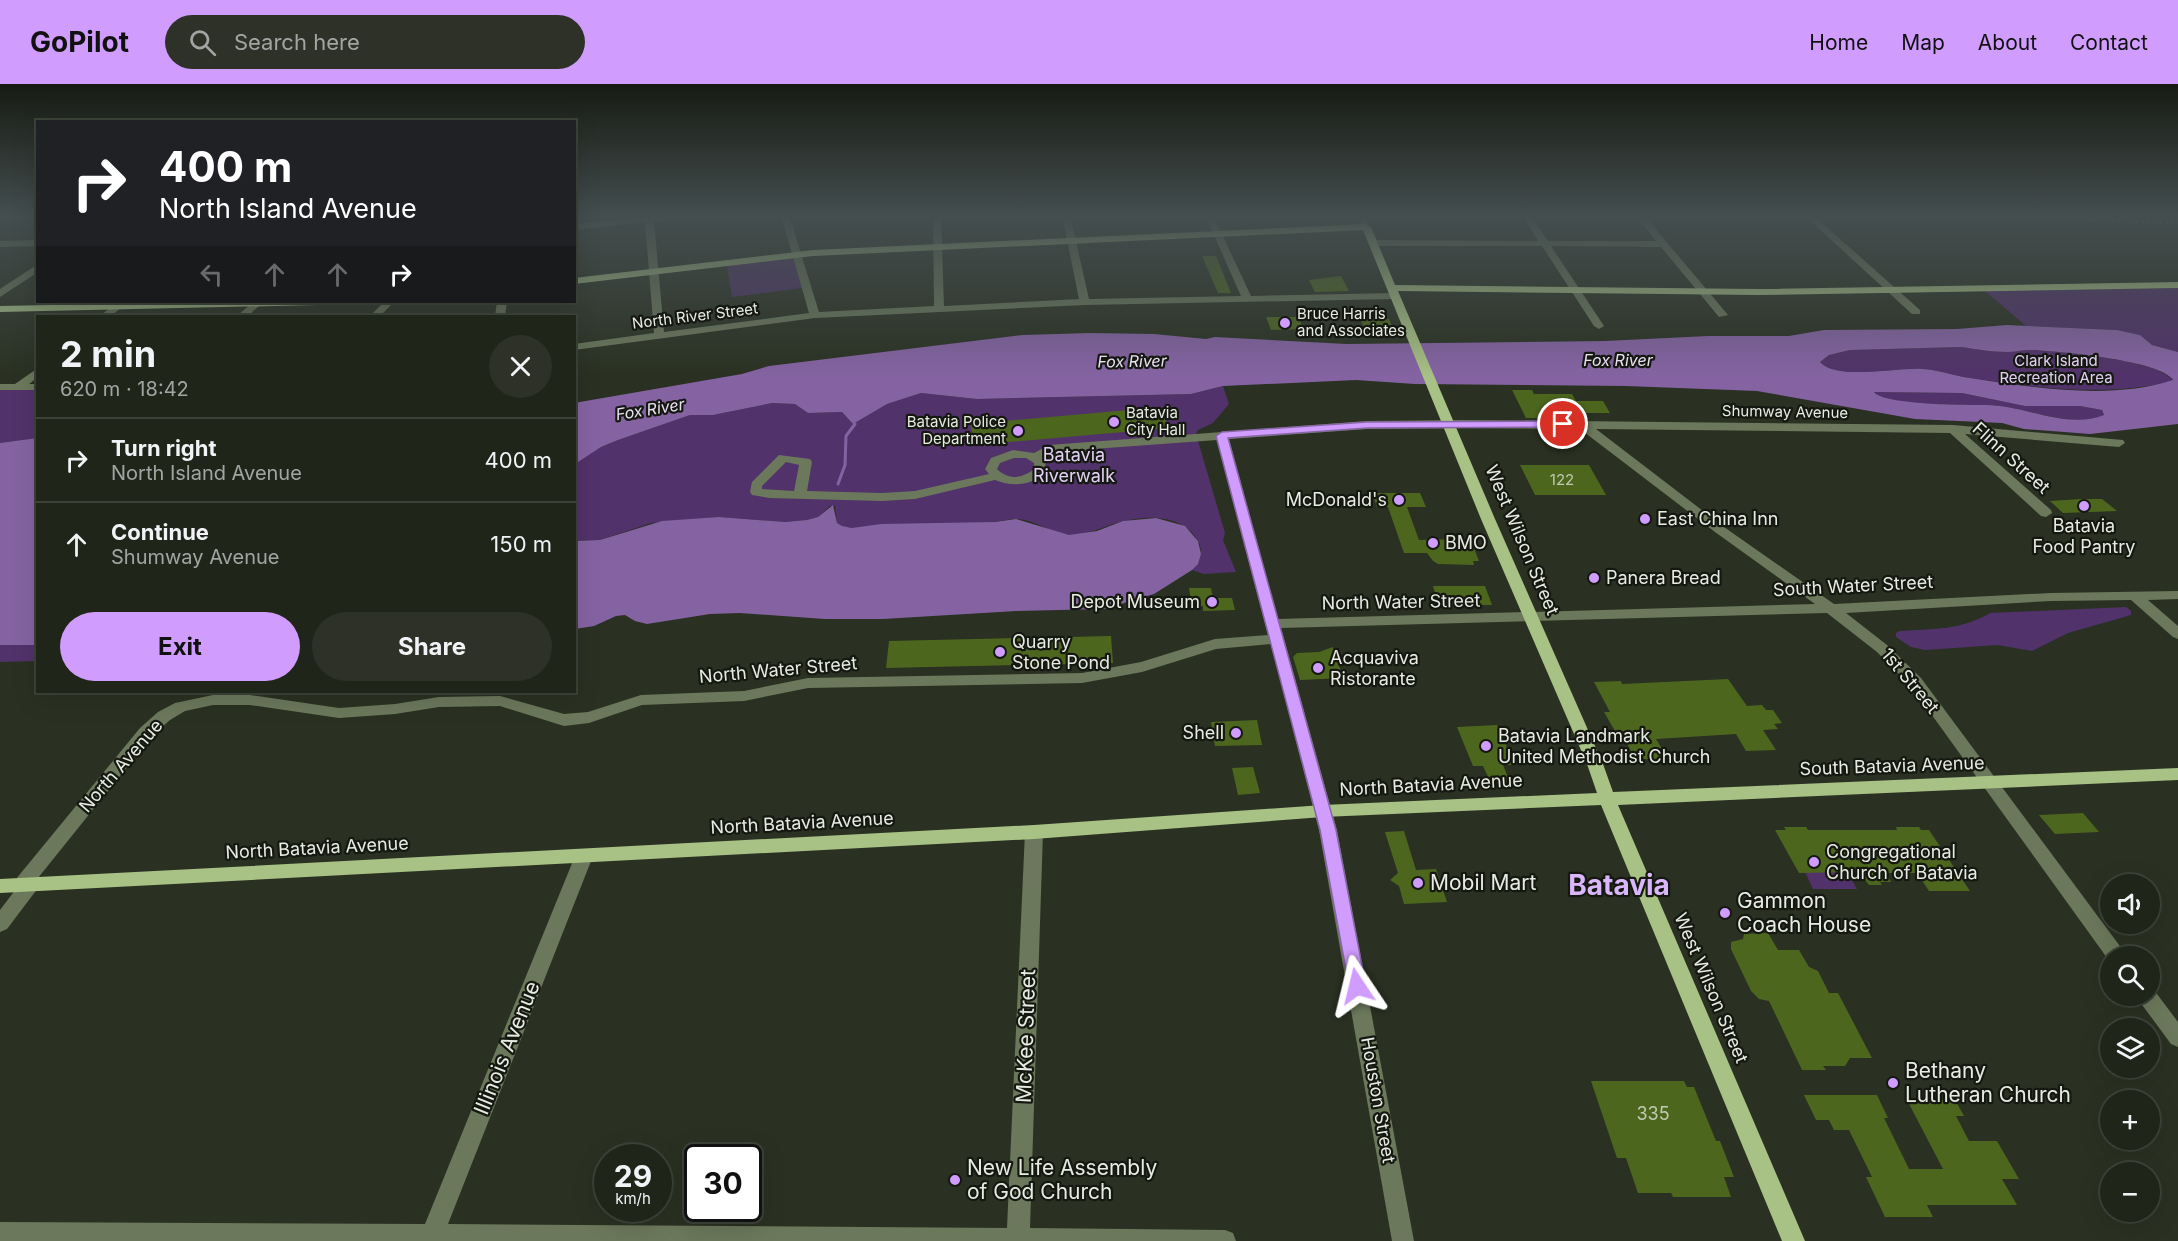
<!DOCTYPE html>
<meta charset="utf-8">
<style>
body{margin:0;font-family:Inter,sans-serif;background:#2d3127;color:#f1f3f6;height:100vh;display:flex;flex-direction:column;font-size:22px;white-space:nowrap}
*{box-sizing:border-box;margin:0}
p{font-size:20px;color:#a2a5a2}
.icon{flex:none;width:33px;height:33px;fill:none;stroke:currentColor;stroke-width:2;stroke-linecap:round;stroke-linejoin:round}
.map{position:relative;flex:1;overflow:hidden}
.sheet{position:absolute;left:36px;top:231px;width:540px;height:378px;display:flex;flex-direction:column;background:#20251a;border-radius:0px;box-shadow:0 6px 24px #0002,0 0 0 2px #3d4239}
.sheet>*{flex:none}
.banner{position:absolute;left:36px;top:36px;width:540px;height:183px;border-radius:0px;box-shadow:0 6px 24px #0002,0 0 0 2px #3d4239;background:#202124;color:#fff;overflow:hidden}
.controls{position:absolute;left:2100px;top:790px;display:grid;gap:12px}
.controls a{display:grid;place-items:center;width:60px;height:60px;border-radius:50%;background:#20251a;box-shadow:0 6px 24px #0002,0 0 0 2px #3d4239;font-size:30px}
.speed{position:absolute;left:594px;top:1060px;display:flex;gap:12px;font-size:30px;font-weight:700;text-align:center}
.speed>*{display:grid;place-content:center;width:78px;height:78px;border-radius:50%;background:#20251a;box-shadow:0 6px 24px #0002,0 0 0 2px #3d4239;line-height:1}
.speed small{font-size:15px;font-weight:400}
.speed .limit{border:3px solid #111;border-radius:9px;background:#fff;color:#111}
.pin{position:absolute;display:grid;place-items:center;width:51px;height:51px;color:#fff;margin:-26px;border:3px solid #fff;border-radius:50%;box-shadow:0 2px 6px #0007}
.me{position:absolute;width:66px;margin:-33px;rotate:350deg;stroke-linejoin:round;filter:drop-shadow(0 0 4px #0008)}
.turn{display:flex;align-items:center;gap:21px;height:126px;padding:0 24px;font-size:27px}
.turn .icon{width:78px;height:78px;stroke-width:2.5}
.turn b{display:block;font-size:42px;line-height:51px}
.lanes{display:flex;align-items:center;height:57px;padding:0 24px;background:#0003;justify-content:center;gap:30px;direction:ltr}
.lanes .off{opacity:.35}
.round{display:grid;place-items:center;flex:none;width:63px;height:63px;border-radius:32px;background:#2d3127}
.headline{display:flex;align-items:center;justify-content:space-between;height:102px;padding:0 24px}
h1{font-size:36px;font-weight:700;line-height:45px}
.action{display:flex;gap:12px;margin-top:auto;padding:12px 24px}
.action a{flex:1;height:69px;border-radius:36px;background:#d09dfe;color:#111;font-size:24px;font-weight:700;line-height:69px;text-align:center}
.action a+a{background:#2d3127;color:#f1f3f6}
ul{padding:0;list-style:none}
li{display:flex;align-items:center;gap:18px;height:84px;padding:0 24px;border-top:2px solid #3d4239}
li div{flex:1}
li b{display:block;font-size:22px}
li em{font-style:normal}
header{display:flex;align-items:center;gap:36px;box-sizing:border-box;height:84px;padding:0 30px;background:#d09dfe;color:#111}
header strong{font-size:28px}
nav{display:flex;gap:33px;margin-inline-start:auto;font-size:21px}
.search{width:420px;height:54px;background:#2d3127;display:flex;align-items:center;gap:15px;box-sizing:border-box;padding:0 21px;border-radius:33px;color:#a2a5a2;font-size:22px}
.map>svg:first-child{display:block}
.green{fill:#51326a}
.water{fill:#8563a3;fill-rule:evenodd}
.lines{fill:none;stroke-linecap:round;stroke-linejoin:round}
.stream{stroke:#8563a3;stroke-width:3}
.building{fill:#4d661e}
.minor{fill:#6b785b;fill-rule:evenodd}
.major{fill:#a8c185;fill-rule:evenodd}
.rail{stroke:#91968a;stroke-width:2;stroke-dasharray:2 4;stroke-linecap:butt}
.route{fill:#d09dfe;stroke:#8766a5;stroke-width:1.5}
.poi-dot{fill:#d09dfe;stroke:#151811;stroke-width:2}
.labels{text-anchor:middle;stroke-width:4.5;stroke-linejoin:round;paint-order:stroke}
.far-poi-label{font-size:15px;fill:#e7ebe1;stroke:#151811;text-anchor:start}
.far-street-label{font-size:15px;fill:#e7ebe1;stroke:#151811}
.far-park-label{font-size:15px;fill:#e3d1f5;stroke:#151811}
.number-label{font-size:15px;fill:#c0cab0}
.far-water-label{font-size:16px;font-style:italic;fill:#e9e0f2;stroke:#151811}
.park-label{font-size:18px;fill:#e3d1f5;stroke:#151811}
.street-label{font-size:18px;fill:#e7ebe1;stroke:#151811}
.poi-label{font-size:18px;fill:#e7ebe1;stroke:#151811;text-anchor:start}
.near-number-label{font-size:18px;fill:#c0cab0}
.near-poi-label{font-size:21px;fill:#e7ebe1;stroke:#151811;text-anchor:start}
.near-street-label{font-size:21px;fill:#e7ebe1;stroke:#151811}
.near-district-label{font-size:28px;font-weight:bold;fill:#dab7fb;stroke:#151811}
</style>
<header>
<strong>GoPilot</strong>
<div class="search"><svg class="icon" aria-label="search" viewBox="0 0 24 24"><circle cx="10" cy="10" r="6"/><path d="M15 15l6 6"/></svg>Search here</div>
<nav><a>Home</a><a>Map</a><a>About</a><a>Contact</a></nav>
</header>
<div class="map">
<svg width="2178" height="1157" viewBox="0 0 2178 1157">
<rect width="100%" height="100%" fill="#2a3122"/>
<g class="green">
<polygon points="794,174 802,204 732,213 727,182"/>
<polygon points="2178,204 2178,268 2152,261 2140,251 2117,246 2026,242 1985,207"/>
<path d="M1961,263c15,2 31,5 46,5 8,0 15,-2 23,-2 25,1 131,10 143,31 -68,17 -141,6 -210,-4 -13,-3 -26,-7 -40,-8 -25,-2 -86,12 -103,-7l9,-7 21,-5z"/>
<path d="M1223,302l6,18 -16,19 -15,7 -2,4 29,99 -2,7 13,32 -32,2 -12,-4c8,-8 12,-18 6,-29 -14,-26 -49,-26 -74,-20 -18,4 -33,13 -53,14 -20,0 -36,-17 -57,-16 -7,0 -15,3 -22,3 -34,2 -67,2 -101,2 -16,0 -40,10 -54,-1l-2,-17h-5l-12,11 -11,3 -22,2 -66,-5 -68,6 -51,17 -25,1 -1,-77 27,-17 17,-7 72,-25h23l59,-12 23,1 13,9 34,-1 11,12 34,-20 34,-11 56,6 214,-5z"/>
<polygon points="37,305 37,354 0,359 0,306"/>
<path d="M1874,308l88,1 63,13h55l22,4 2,6c-38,13 -80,-11 -118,-11 -20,0 -103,1 -112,-13z"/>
<path d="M2126,523l5,4v4l-63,18 -36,18 -34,-6 -73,5 -14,-3 -15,-10v-4l4,-2c32,-2 62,-1 90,-18z"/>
<polygon points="0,561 37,561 37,577 0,578"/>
<polygon points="1805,788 1847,788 1857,805 1813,805"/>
</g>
<g class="water">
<path d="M2007,241l110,5 23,5 12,10 26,7v72l-88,10 -66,-5 -22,-6 -87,-4 -158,-28 -131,-5 -211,-2 -59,-4 -133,6 -32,8 -214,5 -56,-6 -34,11 -34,20 -11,-12 -34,1 -13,-9 -23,-1 -59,12h-23l-72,25 -17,7 -26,17 -1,-61 168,-29 27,-8 254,-31 67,-2 64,1 52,5 9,-2 132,7 258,-3 103,-5h81l35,-6 133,-1zM1961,263c15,2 30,5 46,5 8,0 15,-2 23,-2 25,1 130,10 143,30 -63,21 -145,7 -210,-3 -13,-3 -26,-7 -40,-8 -25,-2 -86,12 -103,-7l9,-7 21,-5zM1874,308l88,1 63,13h55l22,4 2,5c-37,15 -80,-10 -118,-10 -19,0 -103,0 -112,-13z"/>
<polygon points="37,354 37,561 0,561 0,359"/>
<polygon points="833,421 837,439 842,442 852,444 881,440 995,438 1016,435 1069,451 1097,447 1123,437 1156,434 1185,442 1198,457 1201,470 1198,480 1192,486 1154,510 1104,525 1016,527 883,535 825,535 740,529 710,530 647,540 635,537 625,531 616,532 594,542 575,545 575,457 600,456 662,437 719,433 785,438 807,436 818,433"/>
</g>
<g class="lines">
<polyline class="stream" points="838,400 845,381 846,352 855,340"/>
</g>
<g class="building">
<polygon points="1202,172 1216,172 1231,209 1218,209"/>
<polygon points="1341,192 1349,207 1315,208 1309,196"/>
<polygon points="1266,233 1299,233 1303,245 1271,246"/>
<polygon points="1360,235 1389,235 1396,252 1368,252"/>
<polygon points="1512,306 1532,306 1534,310 1572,310 1576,317 1603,317 1610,329 1583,329 1586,335 1526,334"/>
<polygon points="1140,325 1161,327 1169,344 975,361 970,340"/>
<polygon points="1520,381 1589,381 1606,411 1535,411"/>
<polygon points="1372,409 1420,409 1426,423 1407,423 1419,456 1464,455 1467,462 1473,462 1479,477 1473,477 1474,481 1438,480 1433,477 1427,469 1404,469 1388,423 1377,423"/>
<polygon points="2081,415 2102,415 2117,427 2063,429 2050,417"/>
<polygon points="1433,502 1485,502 1492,521 1439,521"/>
<polygon points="1189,504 1211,504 1213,514 1232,514 1235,526 1203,527 1203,522 1192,523"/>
<polygon points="1111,552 1113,579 886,584 889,557"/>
<polygon points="1333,563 1343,594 1300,596 1293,573 1297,569 1319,568"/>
<polygon points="1728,595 1747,622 1762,621 1766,626 1773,626 1782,639 1774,640 1778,645 1763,646 1776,666 1746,667 1736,650 1656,655 1662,665 1659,673 1653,676 1645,675 1632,669 1624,654 1619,654 1604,628 1610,628 1594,598 1621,597 1622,600"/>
<polygon points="1257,636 1262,661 1215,662 1211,638"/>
<polygon points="1497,641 1515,681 1503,681 1510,698 1491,699 1483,682 1473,682 1457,643"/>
<polygon points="1253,683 1260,709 1238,711 1232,684"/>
<polygon points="2083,729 2099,748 2055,750 2039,731"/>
<polygon points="1784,743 1806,743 1808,746 1897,746 1896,743 1919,743 1921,746 1929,746 1970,807 1929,807 1917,789 1886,789 1891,798 1880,798 1882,801 1869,801 1859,788 1799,789 1775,746 1786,746"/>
<polygon points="1404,747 1416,786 1436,785 1447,818 1404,820 1399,802 1390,796 1398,789 1385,748"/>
<polygon points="1768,849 1778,866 1799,866 1809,883 1818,887 1829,909 1838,909 1872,974 1850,974 1845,982 1823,982 1826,986 1802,986 1769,917 1759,915 1751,907 1731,865 1731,858 1743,855 1744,850"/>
<polygon points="1591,997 1684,997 1687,1003 1694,1003 1716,1057 1720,1057 1734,1093 1724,1093 1731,1113 1673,1113 1671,1109 1638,1109 1626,1074 1617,1074"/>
<polygon points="1804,1011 1877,1011 1888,1034 1884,1034 1909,1085 1943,1085 1907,1016 1955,1016 1964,1032 1956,1032 1969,1057 1997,1057 2019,1095 2002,1095 2017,1121 1927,1121 1933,1133 1885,1133 1866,1093 1872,1093 1849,1046 1834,1046 1829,1036 1816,1036"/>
</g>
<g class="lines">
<g class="minor">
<polygon points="645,131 692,131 688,134 654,137 664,248 809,229 781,131 789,131 819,228 934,222 933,131 941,131 944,222 1079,215 1062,131 1070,131 1089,215 1241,212 1205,131 1213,131 1251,212 1394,209 1399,212 1394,215 1085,221 815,234 574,266 574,260 654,249 645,138 574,146 574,140 645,133"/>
<polygon points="1358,131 1366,131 1369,145 1363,145"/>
<polygon points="1522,131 1530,131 1548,157 1656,157 1635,131 1644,131 1728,231 1719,233 1661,163 1551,162 1604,242 1599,245 1594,242 1542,162 1374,162 1369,159 1374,156 1538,157"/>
<polygon points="1804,131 1813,131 1920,226 1920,230 1912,230"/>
<polygon points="38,156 38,162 0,163 0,157"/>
<polygon points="38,180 38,188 0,213 0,205"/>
<polygon points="117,218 128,218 111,232 100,232"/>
<polygon points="253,218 263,218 248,232 237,232"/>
<polygon points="384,218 394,218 380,232 370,232"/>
<polygon points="497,218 507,218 505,232 495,232"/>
<polygon points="38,284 38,293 29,300 38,300 38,306 0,306 0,300 15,300"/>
<path d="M1464,336l489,5 170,15 2,3 -6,4 -154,-13 86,76 1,3 -6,4 -5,-1 -91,-83 -354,-4 128,98 110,77 217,-11 127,-2v8l-30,1 30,26v13l-5,-2 -42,-37 -80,1 -205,12 41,32 34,33 207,279h-18v5l-199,-276 -34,-34 -50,-39 -546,15 56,202 77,411h-22l-73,-411 -48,-186 -55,5 -74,23 -60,11 -274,5 -64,13 -102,4 -53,18 -25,3 -64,-20 -61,1 -44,7 -56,4 -89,-13h-37l-28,6 -15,9 -18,16 -114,142 3,5 -3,5 -31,41 -7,3v-22l16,-21 -3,-5 3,-5 124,-151 18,-16 17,-9 38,-8h37l89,13 56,-4 44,-7 61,-1 64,18 24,-2 53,-17 103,-4 64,-13 274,-5 59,-11 74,-23 53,-4 -51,-195 -165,12 -9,6 3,3 -2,12c-13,13 -32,14 -49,7l-80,19 -33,2 -113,-3 -17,-3 -2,-3 2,-10 27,-27 31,4 2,3 -5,29 75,2 33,-2 74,-17 -4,-5 6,-11 22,-8 21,3 15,-8 318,-24zM1464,344l116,1 135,103 100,72 -537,15 -49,-180 138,-10zM1014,374h12l8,5v6c-12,10 -26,11 -37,0l3,-6zM786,378l13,3 -5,26 -32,-2v-3z"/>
<polygon points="1034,741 1040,743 1043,748 1030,1144 1225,1146 1233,1149 1236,1157 0,1157 0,1138 425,1140 575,772 578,767 584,765 590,767 593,772 448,1140 1007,1144 1025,748 1028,743"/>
<polygon points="2150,904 2154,906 2178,938 2178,963 2171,960 2140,918 2137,912 2150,912"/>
</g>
<g class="major">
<polygon points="1366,140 1371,143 1395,201 1758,205 2178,198 2178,204 1758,211 1398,207 1495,435 1603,680 1613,708 2178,684 2178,696 1618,721 1805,1157 1782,1157 1601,721 1323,733 1034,755 0,809 0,795 1034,741 1323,721 1597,709 1587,680 1481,435 1363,146 813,172 574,200 574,194 813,166"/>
<polygon points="203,218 322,218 317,221 0,228 0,222"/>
</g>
<polyline class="rail" points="1968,131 2178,139"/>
</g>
<linearGradient id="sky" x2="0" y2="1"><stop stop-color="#171b13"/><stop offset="0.45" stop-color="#444e4f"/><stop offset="1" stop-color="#444e4f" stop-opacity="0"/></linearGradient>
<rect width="2178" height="293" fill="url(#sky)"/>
<polygon class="route" points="1563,337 1569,340 1567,343 1367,344 1228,354 1336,746 1366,902 1363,907 1357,909 1350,907 1320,746 1216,352 1222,348 1367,338"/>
<g class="poi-dot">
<circle cx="1285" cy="239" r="6"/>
<circle cx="1114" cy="338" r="6"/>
<circle cx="1018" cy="347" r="6"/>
<circle cx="1399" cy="416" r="6"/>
<circle cx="2084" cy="422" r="6"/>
<circle cx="1645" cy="435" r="6"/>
<circle cx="1433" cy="459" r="6"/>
<circle cx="1594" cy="494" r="6"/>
<circle cx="1212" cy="518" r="6"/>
<circle cx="1000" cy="568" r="6"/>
<circle cx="1318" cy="584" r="6"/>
<circle cx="1236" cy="649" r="6"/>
<circle cx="1486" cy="662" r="6"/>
<circle cx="1814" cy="778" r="6"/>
<circle cx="1418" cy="799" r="6"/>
<circle cx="1725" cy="829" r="6"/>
<circle cx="1893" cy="999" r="6"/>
<circle cx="955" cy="1096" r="6"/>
</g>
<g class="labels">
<g class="far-poi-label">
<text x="1297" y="235">Bruce Harris<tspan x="1297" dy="17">and Associates</tspan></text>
<text x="1126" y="334">Batavia<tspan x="1126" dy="17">City Hall</tspan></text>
<text x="1006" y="343" text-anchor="end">Batavia Police<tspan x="1006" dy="17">Department</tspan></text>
</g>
<g class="far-street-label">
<text transform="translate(695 232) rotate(-7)" y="5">North River Street</text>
<text transform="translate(1785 328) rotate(1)" y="5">Shumway Avenue</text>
</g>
<g class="far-park-label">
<text x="2056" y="282">Clark Island<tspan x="2056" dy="17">Recreation Area</tspan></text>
</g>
<g class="number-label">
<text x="1562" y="401">122</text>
</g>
<g class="far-water-label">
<text x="1618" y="282">Fox River</text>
<text transform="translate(1132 277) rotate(-1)" y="6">Fox River</text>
<text transform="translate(650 325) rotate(-9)" y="6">Fox River</text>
</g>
<g class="park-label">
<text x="1074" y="377">Batavia<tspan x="1074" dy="21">Riverwalk</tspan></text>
</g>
<g class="street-label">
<text transform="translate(2011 374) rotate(42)" y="6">Flinn Street</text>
<text transform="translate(1522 456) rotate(67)" y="6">West Wilson Street</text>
<text transform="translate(1853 502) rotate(-3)" y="6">South Water Street</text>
<text transform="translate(1401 518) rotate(-1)" y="6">North Water Street</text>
<text transform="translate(778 586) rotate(-5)" y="6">North Water Street</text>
<text transform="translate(1910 597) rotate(50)" y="6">1st Street</text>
<text transform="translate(121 682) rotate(-49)" y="6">North Avenue</text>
<text transform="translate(1892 682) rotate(-2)" y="6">South Batavia Avenue</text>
<text transform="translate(1431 701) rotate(-3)" y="6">North Batavia Avenue</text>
<text transform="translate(802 739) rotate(-3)" y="6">North Batavia Avenue</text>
<text transform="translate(317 764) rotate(-3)" y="6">North Batavia Avenue</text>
<text transform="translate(1711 904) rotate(67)" y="6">West Wilson Street</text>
<text transform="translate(1378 1016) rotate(80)" y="6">Houston Street</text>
</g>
<g class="poi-label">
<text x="1387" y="422" text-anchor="end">McDonald's</text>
<text x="1657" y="441">East China Inn</text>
<text x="2084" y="448" text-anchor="middle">Batavia<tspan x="2084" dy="21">Food Pantry</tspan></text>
<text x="1445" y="465">BMO</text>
<text x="1606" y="500">Panera Bread</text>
<text x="1200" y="524" text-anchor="end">Depot Museum</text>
<text x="1012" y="564">Quarry<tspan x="1012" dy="21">Stone Pond</tspan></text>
<text x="1330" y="580">Acquaviva<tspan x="1330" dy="21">Ristorante</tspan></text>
<text x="1224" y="655" text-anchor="end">Shell</text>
<text x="1498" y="658">Batavia Landmark<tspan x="1498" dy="21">United Methodist Church</tspan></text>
<text x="1826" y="774">Congregational<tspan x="1826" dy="21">Church of Batavia</tspan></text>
</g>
<g class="near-number-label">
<text x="1653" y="1036">335</text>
</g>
<g class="near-poi-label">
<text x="1430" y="806">Mobil Mart</text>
<text x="1737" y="824">Gammon<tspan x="1737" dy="24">Coach House</tspan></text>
<text x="1905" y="994">Bethany<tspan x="1905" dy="24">Lutheran Church</tspan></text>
<text x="967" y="1091">New Life Assembly<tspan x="967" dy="24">of God Church</tspan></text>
</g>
<g class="near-street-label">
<text transform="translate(1026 952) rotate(-88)" y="7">McKee Street</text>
<text transform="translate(507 964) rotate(-68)" y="7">Illinois Avenue</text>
</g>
<g class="near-district-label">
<text x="1619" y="811">Batavia</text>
</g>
</g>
</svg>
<div class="controls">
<a><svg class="icon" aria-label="sound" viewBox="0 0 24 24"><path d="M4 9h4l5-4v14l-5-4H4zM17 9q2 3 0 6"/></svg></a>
<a><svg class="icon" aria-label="search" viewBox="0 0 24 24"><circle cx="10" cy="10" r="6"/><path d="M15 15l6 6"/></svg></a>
<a><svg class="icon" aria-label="layers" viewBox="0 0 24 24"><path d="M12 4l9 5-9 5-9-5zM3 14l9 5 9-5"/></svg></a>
<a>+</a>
<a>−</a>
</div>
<div class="speed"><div>29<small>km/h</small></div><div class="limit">30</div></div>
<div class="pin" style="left:1563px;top:340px;background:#d93025"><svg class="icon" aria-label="arrive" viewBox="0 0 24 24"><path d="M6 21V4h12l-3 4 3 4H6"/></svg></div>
<svg class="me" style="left:1357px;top:902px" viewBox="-20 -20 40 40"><path d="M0-17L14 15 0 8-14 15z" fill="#d09dfe" stroke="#fff" stroke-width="4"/></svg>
<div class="banner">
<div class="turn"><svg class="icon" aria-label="right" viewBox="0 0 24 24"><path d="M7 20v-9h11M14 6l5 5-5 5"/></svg><div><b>400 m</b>North Island Avenue</div></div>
<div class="lanes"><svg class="icon off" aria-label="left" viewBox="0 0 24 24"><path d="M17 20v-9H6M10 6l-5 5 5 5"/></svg><svg class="icon off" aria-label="ahead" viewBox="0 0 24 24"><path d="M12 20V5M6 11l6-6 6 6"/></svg><svg class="icon off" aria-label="ahead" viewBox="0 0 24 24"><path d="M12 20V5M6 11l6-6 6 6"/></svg><svg class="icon" aria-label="right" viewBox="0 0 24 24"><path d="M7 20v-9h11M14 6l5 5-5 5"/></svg></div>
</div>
<section class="sheet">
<div class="headline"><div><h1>2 min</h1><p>620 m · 18:42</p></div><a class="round"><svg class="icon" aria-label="close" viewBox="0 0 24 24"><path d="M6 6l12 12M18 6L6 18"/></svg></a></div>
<ul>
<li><svg class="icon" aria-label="right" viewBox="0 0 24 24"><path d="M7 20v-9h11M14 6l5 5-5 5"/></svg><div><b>Turn right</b><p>North Island Avenue</p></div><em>400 m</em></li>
<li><svg class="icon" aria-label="ahead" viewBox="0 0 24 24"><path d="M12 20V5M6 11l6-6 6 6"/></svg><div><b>Continue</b><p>Shumway Avenue</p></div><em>150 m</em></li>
</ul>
<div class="action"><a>Exit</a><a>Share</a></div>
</section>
</div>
